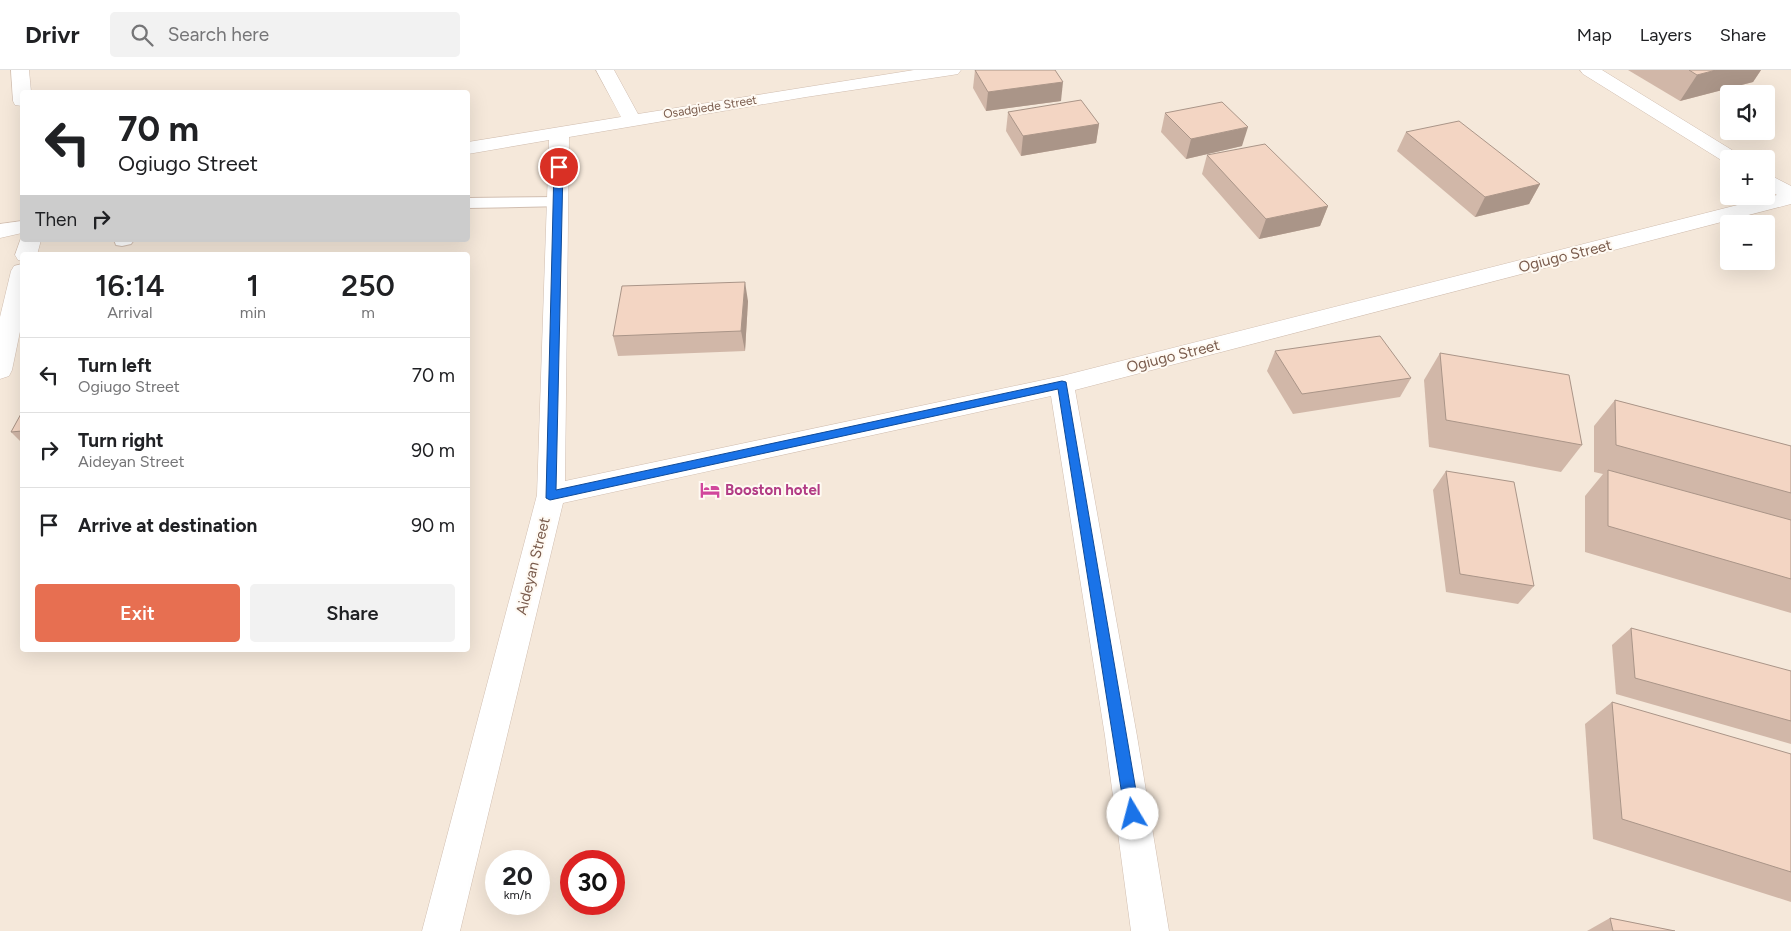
<!DOCTYPE html>
<meta charset="utf-8">
<style>
body{margin:0;font-family:Figtree,sans-serif;background:#f2f2f2;color:#202124;height:100vh;display:flex;flex-direction:column;font-size:19px;white-space:nowrap}
*{box-sizing:border-box;margin:0}
p{font-size:16px;color:#757577}
.icon{flex:none;width:28px;height:28px;fill:none;stroke:currentColor;stroke-width:2;stroke-linecap:round;stroke-linejoin:round}
.map{position:relative;flex:1;overflow:hidden}
.details{position:absolute;left:20px;top:182px;width:450px;height:400px;display:flex;flex-direction:column;background:#fff;border-radius:5px;box-shadow:0 5px 20px #0002}
.details>*{flex:none}
.hud{position:absolute;left:20px;top:20px;width:450px;height:152px;border-radius:5px;box-shadow:0 5px 20px #0002;background:#fff;color:#202124;overflow:hidden}
.buttons{position:absolute;left:1720px;top:15px;display:grid;gap:10px}
.buttons a{display:grid;place-items:center;width:55px;height:55px;border-radius:5px;background:#fff;box-shadow:0 5px 20px #0002;font-size:25px}
.speed{position:absolute;left:485px;top:780px;display:flex;gap:10px;font-size:25px;font-weight:700;text-align:center}
.speed>*{display:grid;place-content:center;width:65px;height:65px;border-radius:50%;background:#fff;box-shadow:0 5px 20px #0002;line-height:1}
.speed small{font-size:12px;font-weight:400}
.speed .limit{border:8px solid #d22;background:#fff;color:#111}
.pin{position:absolute;display:grid;place-items:center;width:42px;height:42px;color:#fff;margin:-21px;border:2px solid #fff;border-radius:50%;box-shadow:0 1px 5px #0007}
.me{position:absolute;width:55px;margin:-28px;rotate:352deg;stroke-linejoin:round;filter:drop-shadow(0 0 4px #0008)}
.turn{display:flex;align-items:center;gap:18px;height:105px;padding:0 15px;font-size:22px}
.turn .icon{width:65px;height:65px;stroke-width:2.5}
.turn b{display:block;font-size:35px;line-height:42px}
.then{display:flex;align-items:center;height:48px;padding:0 15px;background:#0003;gap:10px;font-size:19px}
.eta{display:flex;justify-content:space-evenly;align-items:center;height:85px;text-align:center}
.eta b{font-size:30px;font-weight:600;line-height:35px}
.button{display:flex;gap:10px;margin-top:auto;padding:10px 15px}
.button a{flex:1;height:58px;border-radius:5px;background:#e76f51;color:#fff;font-size:20px;font-weight:600;line-height:58px;text-align:center}
.button a+a{background:#f2f2f2;color:#202124}
ul{padding:0;list-style:none}
li{display:flex;align-items:center;gap:15px;height:75px;padding:0 15px;border-top:1px solid #e0e0e0}
li div{flex:1}
li b{display:block;font-size:19px}
li em{font-style:normal}
header{display:flex;align-items:center;gap:30px;box-sizing:border-box;height:70px;padding:0 25px;background:#fff;border-bottom:1px solid #e0e0e0}
header strong{font-size:24px}
nav{display:flex;gap:28px;margin-inline-start:auto;font-size:18px}
.search{width:350px;height:45px;background:#f2f2f2;display:flex;align-items:center;gap:12px;box-sizing:border-box;padding:0 18px;border-radius:5px;color:#757577;font-size:19px}
.map>svg:first-child{display:block}
.residential{fill:#f5e8da;fill-rule:evenodd}
.lines{fill:none;stroke-linecap:round;stroke-linejoin:round}
.lane-casing{stroke:#d1beb0;stroke-width:2}
.street-casing{stroke:#d1beb0;stroke-width:1}
.lane{fill:#fff;fill-rule:evenodd}
.street{fill:#fff;fill-rule:evenodd}
.wall{fill:#d1b7a8}
.shaded-wall{fill:#aa9588}
.building{fill:#f3d5c3;stroke:#aa9588}
.route{fill:#1a73e8;stroke:#114b97}
.labels{text-anchor:middle;stroke-width:4;stroke-linejoin:round;paint-order:stroke}
.far-street-label{font-size:12px;fill:#7a5c4d;stroke:#fffaf3}
.street-label{font-size:15px;fill:#7a5c4d;stroke:#fffaf3}
.hotel-label{font-size:15px;font-weight:bold;fill:#b23c85;stroke:#fffaf3;text-anchor:start}
</style>
<header>
<strong>Drivr</strong>
<div class="search"><svg class="icon" aria-label="search" viewBox="0 0 24 24"><circle cx="10" cy="10" r="6"/><path d="M15 15l6 6"/></svg>Search here</div>
<nav><a>Map</a><a>Layers</a><a>Share</a></nav>
</header>
<div class="map">
<svg width="1791" height="861" viewBox="0 0 1791 861">
<rect width="100%" height="100%" fill="#fdf6ec"/>
<path class="residential" d="M0,0h1791v861h-1791zM22,22h446v148h-446zM1729,24h37v37h-37zM1729,89h37v37h-37zM1729,154h37v37h-37zM22,185h446v395h-446zM496,791h43v43h-43zM571,791h43v43h-43z"/>
<g class="lines">
<defs>
<g id="lane">
<polygon points="558,127 564,128 567,132 564,136 468,138 468,128"/>
<polygon points="114,170 134,170 131,174 122,176 116,175"/>
</g>
<g id="street">
<polygon points="11,0 29,0 31,22 22,22 22,36 15,35 13,31"/>
<polygon points="596,0 614,0 638,44 914,0 961,0 958,4 952,5 806,27 569,67 565,411 1062,306 1777,125 1766,118 1766,103 1791,116 1791,134 1075,320 1137,666 1169,861 1131,861 1105,666 1051,326 563,433 460,861 422,861 537,425 549,70 468,84 468,72 621,47"/>
<polygon points="1580,0 1602,0 1740,85 1743,89 1729,89 1729,94 1726,93 1583,4"/>
<polygon points="22,151 22,163 0,168 0,154"/>
<polygon points="22,165 22,170 41,170 37,185 22,185 22,191 18,190 15,185"/>
<polygon points="22,194 22,252 12,300 9,306 0,309 0,247 11,201 14,196"/>
</g>
</defs>
<use href="#lane" class="lane-casing"/>
<use href="#street" class="street-casing"/>
<use href="#lane" class="lane"/>
<use href="#street" class="street"/>
</g>
<g class="wall">
<polygon points="975,0 1055,0 1061,31 986,41 973,18"/>
<polygon points="1628,0 1761,0 1753,12 1680,31"/>
<polygon points="1008,42 1099,54 1096,73 1021,86 1006,61"/>
<polygon points="1165,43 1242,76 1186,89 1161,62"/>
<polygon points="1406,62 1540,114 1529,134 1475,147 1397,81"/>
<polygon points="1207,85 1328,136 1320,156 1259,169 1202,104"/>
<polygon points="748,231 745,281 618,286 613,266"/>
<polygon points="1275,281 1411,308 1400,327 1293,344 1267,301"/>
<polygon points="1440,283 1582,375 1561,402 1429,377 1424,310"/>
<polygon points="1615,330 1791,376 1791,543 1585,482 1585,426 1603,404 1594,402 1594,356"/>
<polygon points="22,342 22,373 11,362"/>
<polygon points="1446,401 1534,516 1518,534 1446,522 1433,420"/>
<polygon points="1631,558 1791,651 1791,674 1616,624 1612,575"/>
<polygon points="1612,632 1791,802 1791,832 1593,769 1585,654"/>
<polygon points="1610,848 1675,861 1587,861"/>
</g>
<g class="shaded-wall">
<polygon points="1716,0 1761,0 1753,12 1680,31 1697,5"/>
<polygon points="1063,12 1061,31 986,41 988,22"/>
<polygon points="1099,54 1096,73 1021,86 1023,66"/>
<polygon points="1248,57 1242,76 1186,89 1191,69"/>
<polygon points="1540,114 1529,134 1475,147 1485,127"/>
<polygon points="1328,136 1320,156 1259,169 1266,149"/>
<polygon points="745,212 748,231 745,281 741,261"/>
</g>
<g class="building">
<polygon points="975,0 1055,0 1063,12 988,22"/>
<polygon points="1689,0 1716,0 1697,5"/>
<polygon points="1081,30 1099,54 1023,66 1008,42"/>
<polygon points="1222,32 1248,57 1191,69 1165,43"/>
<polygon points="1459,51 1540,114 1485,127 1406,62"/>
<polygon points="1265,74 1328,136 1266,149 1207,85"/>
<polygon points="745,212 741,261 613,266 622,216"/>
<polygon points="1380,266 1411,308 1302,324 1275,281"/>
<polygon points="1440,283 1569,305 1582,375 1446,350"/>
<polygon points="1615,330 1791,376 1791,423 1616,375"/>
<polygon points="22,342 22,361 11,362"/>
<polygon points="1608,400 1791,450 1791,509 1608,456"/>
<polygon points="1446,401 1514,412 1534,516 1460,504"/>
<polygon points="1631,558 1791,601 1791,651 1635,608"/>
<polygon points="1612,632 1791,684 1791,802 1622,749"/>
<polygon points="1610,848 1675,861 1613,861"/>
</g>
<polygon class="route" points="559,94 563,97 556,420 1062,311 1066,312 1140,744 1138,749 1133,751 1128,749 1125,744 1058,319 550,430 546,428 554,97"/>
<defs>
<symbol id="hotel-bare" viewBox="-9 -9 18 18"><path d="M-6-4.5h1.5V1H6V5H4.5V3h-9V5H-6ZM-4 0a1.8 1.8 0 1 1 3.6 0ZM.5 0V-2.5h3Q6-2.5 6 0Z" fill="#d1479c" stroke="#fffaf3" stroke-width="2.5" paint-order="stroke"/></symbol>
</defs>
<g fill-rule="evenodd">
<use href="#hotel-bare" x="696" y="406" width="28" height="28"/>
</g>
<g class="labels">
<g class="far-street-label">
<text transform="translate(710 37) rotate(-9)" y="4">Osadgiede Street</text>
</g>
<g class="street-label">
<text transform="translate(1565 186) rotate(-14)" y="5">Ogiugo Street</text>
<text transform="translate(1173 286) rotate(-14)" y="5">Ogiugo Street</text>
<text transform="translate(533 496) rotate(-76)" y="5">Aideyan Street</text>
</g>
<g class="hotel-label">
<text x="725" y="425">Booston hotel</text>
</g>
</g>
</svg>
<div class="buttons">
<a><svg class="icon" aria-label="sound" viewBox="0 0 24 24"><path d="M4 9h4l5-4v14l-5-4H4zM17 9q2 3 0 6"/></svg></a>
<a>+</a>
<a>−</a>
</div>
<div class="speed"><div>20<small>km/h</small></div><div class="limit">30</div></div>
<div class="pin" style="left:559px;top:97px;background:#d93025"><svg class="icon" aria-label="arrive" viewBox="0 0 24 24"><path d="M6 21V4h12l-3 4 3 4H6"/></svg></div>
<svg class="me" style="left:1133px;top:744px" viewBox="-20 -20 40 40"><circle r="19" fill="#fff"/><path d="M0-13L10 11 0 6-10 11z" fill="#1a73e8"/></svg>
<div class="hud">
<div class="turn"><svg class="icon" aria-label="left" viewBox="0 0 24 24"><path d="M17 20v-9H6M10 6l-5 5 5 5"/></svg><div><b>70 m</b>Ogiugo Street</div></div>
<div class="then">Then<svg class="icon" aria-label="right" viewBox="0 0 24 24"><path d="M7 20v-9h11M14 6l5 5-5 5"/></svg></div>
</div>
<section class="details">
<div class="eta">
<div><b>16:14</b><p>Arrival</p></div>
<div><b>1</b><p>min</p></div>
<div><b>250</b><p>m</p></div>
</div>
<ul>
<li><svg class="icon" aria-label="left" viewBox="0 0 24 24"><path d="M17 20v-9H6M10 6l-5 5 5 5"/></svg><div><b>Turn left</b><p>Ogiugo Street</p></div><em>70 m</em></li>
<li><svg class="icon" aria-label="right" viewBox="0 0 24 24"><path d="M7 20v-9h11M14 6l5 5-5 5"/></svg><div><b>Turn right</b><p>Aideyan Street</p></div><em>90 m</em></li>
<li><svg class="icon" aria-label="arrive" viewBox="0 0 24 24"><path d="M6 21V4h12l-3 4 3 4H6"/></svg><div><b>Arrive at destination</b></div><em>90 m</em></li>
</ul>
<div class="button"><a>Exit</a><a>Share</a></div>
</section>
</div>
